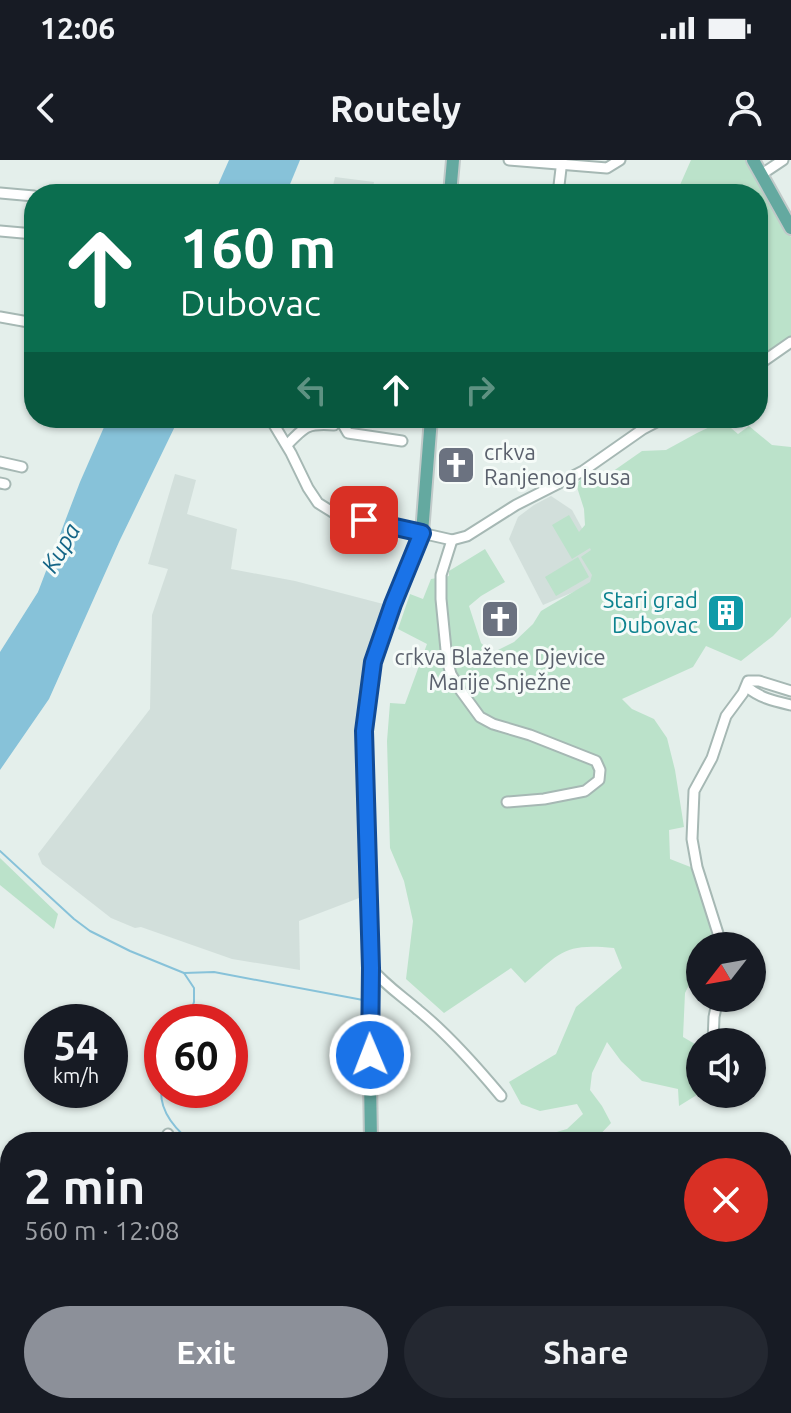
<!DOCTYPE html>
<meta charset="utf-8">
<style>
body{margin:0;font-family:Ubuntu,sans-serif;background:#242831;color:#f1f3f6;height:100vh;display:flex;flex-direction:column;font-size:30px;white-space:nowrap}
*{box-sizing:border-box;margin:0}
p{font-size:26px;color:#9ea1a6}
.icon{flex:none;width:44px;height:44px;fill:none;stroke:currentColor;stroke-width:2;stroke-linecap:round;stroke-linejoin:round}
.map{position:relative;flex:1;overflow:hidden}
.details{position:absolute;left:0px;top:972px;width:792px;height:282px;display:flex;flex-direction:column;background:#171b24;border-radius:32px 32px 0 0;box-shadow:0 2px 6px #0004}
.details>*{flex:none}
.guide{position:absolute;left:24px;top:24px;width:744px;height:244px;border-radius:32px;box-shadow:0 2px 6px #0004;background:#0b6e4f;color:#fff;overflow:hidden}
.needle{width:52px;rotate:239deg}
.controls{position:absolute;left:686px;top:772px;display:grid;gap:16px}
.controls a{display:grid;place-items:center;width:80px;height:80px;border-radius:50%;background:#171b24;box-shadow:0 2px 6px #0004;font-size:40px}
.speed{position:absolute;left:24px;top:844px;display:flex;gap:16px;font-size:40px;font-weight:700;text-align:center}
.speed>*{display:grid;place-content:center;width:104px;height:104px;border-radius:50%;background:#171b24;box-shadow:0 2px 6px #0004;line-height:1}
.speed small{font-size:20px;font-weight:400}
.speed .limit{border:12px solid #d22;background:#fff;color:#111}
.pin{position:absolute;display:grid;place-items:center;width:68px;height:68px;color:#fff;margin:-34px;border-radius:16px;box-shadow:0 4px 12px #0006}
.me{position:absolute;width:88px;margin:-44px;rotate:359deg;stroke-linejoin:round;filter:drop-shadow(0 0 6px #0008)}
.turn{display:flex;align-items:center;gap:28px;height:168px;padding:0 24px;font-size:36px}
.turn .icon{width:104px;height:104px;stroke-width:2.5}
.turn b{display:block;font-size:56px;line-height:68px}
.lanes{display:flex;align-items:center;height:76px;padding:0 24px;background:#0003;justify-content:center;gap:40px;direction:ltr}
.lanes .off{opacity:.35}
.round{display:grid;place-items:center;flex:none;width:84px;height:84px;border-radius:42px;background:#242831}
.headline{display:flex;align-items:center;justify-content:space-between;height:136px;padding:0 24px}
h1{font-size:48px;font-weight:700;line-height:60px}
.cta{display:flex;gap:16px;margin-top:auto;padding:16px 24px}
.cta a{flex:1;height:92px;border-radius:48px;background:#8c9099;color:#fff;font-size:32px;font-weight:700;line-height:92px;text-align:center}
.cta a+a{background:#242831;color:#f1f3f6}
.status{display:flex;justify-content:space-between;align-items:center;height:56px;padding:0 40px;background:#171b24;direction:ltr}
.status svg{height:22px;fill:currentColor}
header{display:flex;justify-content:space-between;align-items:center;height:104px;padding:0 24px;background:#171b24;font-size:36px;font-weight:700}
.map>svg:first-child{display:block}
.built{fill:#d2dfdb}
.green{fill:#bbe2ca}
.water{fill:#87c2d9}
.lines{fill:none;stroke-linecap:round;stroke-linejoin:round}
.stream{stroke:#87c2d9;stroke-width:2}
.minor-casing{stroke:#a6b8b4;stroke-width:13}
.major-casing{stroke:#c1cac9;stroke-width:16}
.minor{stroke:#fff;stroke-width:9}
.major{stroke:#64a9a0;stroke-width:12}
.route-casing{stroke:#114b97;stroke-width:20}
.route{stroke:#1a73e8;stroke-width:14}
.labels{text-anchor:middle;stroke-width:6;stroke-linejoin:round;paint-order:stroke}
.worship-label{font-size:22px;fill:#5b616d;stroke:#f5fbf8;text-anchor:start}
.culture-label{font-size:22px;fill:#0d838f;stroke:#f5fbf8;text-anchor:end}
.water-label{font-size:24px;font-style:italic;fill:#146586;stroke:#f5fbf8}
</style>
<div class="status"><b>12:06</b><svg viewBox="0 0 49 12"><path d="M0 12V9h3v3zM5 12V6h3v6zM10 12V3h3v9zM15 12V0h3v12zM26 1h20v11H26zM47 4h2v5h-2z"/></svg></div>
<header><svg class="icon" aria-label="back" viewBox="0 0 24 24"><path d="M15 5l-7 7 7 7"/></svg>Routely<svg class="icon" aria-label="person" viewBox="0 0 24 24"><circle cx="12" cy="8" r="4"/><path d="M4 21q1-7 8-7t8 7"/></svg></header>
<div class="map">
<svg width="791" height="1253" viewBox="0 0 791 1253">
<rect width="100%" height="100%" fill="#e4efeb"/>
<g class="built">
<polygon points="335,17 374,22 372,34 331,34"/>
<polygon points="175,314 196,320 187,354 237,369 231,409 295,421 387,445 368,500 367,735 299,761 300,810 232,799 141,767 135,768 111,758 42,704 38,694 150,549 152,455 168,409 148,404"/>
<polygon points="551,336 572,350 600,401 599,421 543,445 509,379 518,357 534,345"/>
</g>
<g class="green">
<polygon points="691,0 746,0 791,77 791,178 758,199 758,34 676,34"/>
<path d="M724,262l14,12 11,-8 23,19 19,2v170l-18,19 -32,25 -35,-15 -13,21 -71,32 10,10 22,10 13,19 8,32 9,57 -15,3 1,29 23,9 17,59 3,19h-13v25l-11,14 -4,8 -2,44 17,10v46l-21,13 -1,-17 -36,-8 -21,-20 -14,-19 -15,31 -2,17 12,16 9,17 -18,19h-71l45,-13 16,-15 -6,-10 -37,7 -19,-7 -12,-22 47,-28 20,-47 46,-39 -8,-20c-50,-5 -53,4 -89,35l-14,-15 -67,45 -38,-34 7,-58 -9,-40 -14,-33 -3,-107 3,-38 15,1 22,-60 -29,-15 12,-35 13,5 8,-20 18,-3v-5l36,-22 20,33 -24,14 -12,10 12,37 11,10 22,-11 19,-18 8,-13 49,-29 2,-7 -11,-18 10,-7 -1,-2 -18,11 -20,-34 17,-10 10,17 6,-7 -1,-16 -8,-25 10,-9 13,6 43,-30 24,-1 31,-17 19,-9z"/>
<polygon points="578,397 589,417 556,436 545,417"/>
<polygon points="0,698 58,754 54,769 0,725"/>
<polygon points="782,1006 791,1012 791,1253 534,1253 536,1244 782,1244"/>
<polygon points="379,1244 442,1244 424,1253 381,1253"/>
</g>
<g class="water">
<polygon points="229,0 300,0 286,34 214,34"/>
<polygon points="108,258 179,258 119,382 49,539 0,610 0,492 38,432 80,322"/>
</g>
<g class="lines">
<g class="stream">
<polyline points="0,691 74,759 90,771 130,791 184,813 194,828 194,842 187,862"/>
<polyline points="184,813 214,812 363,840"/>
<path d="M162,925c-5,24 12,43 29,57"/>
</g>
<defs>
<g id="minor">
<polyline points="509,0 607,8 620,0"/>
<polyline points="762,14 783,0"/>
<polyline points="0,33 34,36"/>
<polyline points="558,34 562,0"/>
<polyline points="0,71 34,74"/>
<polyline points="0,157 34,163"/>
<polyline points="758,205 791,182"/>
<polyline points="270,258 291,293 308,328 318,343 334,353 452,380 467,376 516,345 583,311 643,269 664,258"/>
<polyline points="340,259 348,273 402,281"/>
<path d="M287,285c18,-19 21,-22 47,-20l6,-7"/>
<polyline points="0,302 22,307"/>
<polyline points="0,323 5,324"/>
<polyline points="452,380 441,415 441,439 447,500 451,514 461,531 480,557 493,564 530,575 596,601 600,610 599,620 585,631 544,639 507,642"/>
<path d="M747,527c13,11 27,14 44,18"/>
<polyline points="722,786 697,707 692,679 694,631 712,598 726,556 743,533 748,521 759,521 791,531"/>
<path d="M371,808c14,17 31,28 47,42 31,25 58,56 83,86"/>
<polyline points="713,882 714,857 718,838"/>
<polyline points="163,982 168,974"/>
<polyline points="0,1038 10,1043"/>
<polyline points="0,1174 10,1179"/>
<polyline points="0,1210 10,1192"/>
<polyline points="156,1244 175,1253"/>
<polyline points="277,1244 281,1253"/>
<polyline points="480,1246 482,1253"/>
<polyline points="85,1253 90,1244"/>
<polyline points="530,1253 532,1244"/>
</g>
<g id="major">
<polyline points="753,0 791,68"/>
<polyline points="450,34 453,0"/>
<polyline points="371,982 369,855 371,808 364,571 373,502 390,451 422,373 431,258"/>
<polyline points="374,1244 375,1253"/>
<polyline points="182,1253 186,1244"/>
</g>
</defs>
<use href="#minor" class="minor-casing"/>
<use href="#major" class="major-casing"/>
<use href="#minor" class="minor"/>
<use href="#major" class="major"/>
</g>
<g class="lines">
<defs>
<polyline id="route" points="364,360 422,373 393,444 373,502 364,571 371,808 370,895"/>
</defs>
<use href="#route" class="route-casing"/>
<use href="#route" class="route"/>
</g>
<defs>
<symbol id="church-square" viewBox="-11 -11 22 22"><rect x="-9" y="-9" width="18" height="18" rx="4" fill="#6b7280" stroke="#f5fbf8"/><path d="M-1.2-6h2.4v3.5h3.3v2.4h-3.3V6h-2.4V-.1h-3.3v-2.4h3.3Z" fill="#fff"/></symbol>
<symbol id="building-square" viewBox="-11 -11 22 22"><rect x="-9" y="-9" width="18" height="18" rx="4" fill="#0f9aa8" stroke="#f5fbf8"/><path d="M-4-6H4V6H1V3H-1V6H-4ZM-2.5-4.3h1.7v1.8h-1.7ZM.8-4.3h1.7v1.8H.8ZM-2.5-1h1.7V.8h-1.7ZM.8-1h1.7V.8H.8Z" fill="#fff"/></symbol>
</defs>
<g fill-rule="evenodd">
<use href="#church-square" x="434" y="283" width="44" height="44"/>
<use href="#building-square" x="704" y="431" width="44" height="44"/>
<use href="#church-square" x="478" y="437" width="44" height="44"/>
</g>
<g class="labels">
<g class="worship-label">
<text x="484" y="300">crkva<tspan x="484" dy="25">Ranjenog Isusa</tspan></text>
<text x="500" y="505" text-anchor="middle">crkva Blažene Djevice<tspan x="500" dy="25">Marije Snježne</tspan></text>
</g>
<g class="culture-label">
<text x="698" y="448">Stari grad<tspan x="698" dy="25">Dubovac</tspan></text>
</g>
<g class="water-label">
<text transform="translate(61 388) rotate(-60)" y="8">Kupa</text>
</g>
</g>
</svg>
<div class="controls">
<a><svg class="needle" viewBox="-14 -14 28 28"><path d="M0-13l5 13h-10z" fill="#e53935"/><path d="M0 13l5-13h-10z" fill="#9ea1a6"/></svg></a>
<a><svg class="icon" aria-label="sound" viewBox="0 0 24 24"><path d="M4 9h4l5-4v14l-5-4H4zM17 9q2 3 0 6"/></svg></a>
</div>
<div class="speed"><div>54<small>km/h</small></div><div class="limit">60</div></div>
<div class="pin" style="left:364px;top:360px;background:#d93025"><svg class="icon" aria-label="arrive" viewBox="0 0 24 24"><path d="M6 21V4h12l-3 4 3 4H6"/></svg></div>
<svg class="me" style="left:370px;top:895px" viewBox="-20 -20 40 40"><circle r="17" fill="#1a73e8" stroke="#fff" stroke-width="3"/><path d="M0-11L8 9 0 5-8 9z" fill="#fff"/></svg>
<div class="guide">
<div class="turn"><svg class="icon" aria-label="ahead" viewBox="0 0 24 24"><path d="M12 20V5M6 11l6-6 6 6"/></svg><div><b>160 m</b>Dubovac</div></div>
<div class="lanes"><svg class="icon off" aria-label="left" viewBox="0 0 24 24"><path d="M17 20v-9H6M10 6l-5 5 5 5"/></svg><svg class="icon" aria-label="ahead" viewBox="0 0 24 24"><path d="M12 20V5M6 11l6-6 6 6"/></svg><svg class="icon off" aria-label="right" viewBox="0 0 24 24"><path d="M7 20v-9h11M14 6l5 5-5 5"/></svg></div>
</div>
<section class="details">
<div class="headline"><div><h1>2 min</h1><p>560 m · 12:08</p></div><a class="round" style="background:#d93025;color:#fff"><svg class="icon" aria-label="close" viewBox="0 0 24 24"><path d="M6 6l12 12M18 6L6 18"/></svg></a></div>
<div class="cta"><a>Exit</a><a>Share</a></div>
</section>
</div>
